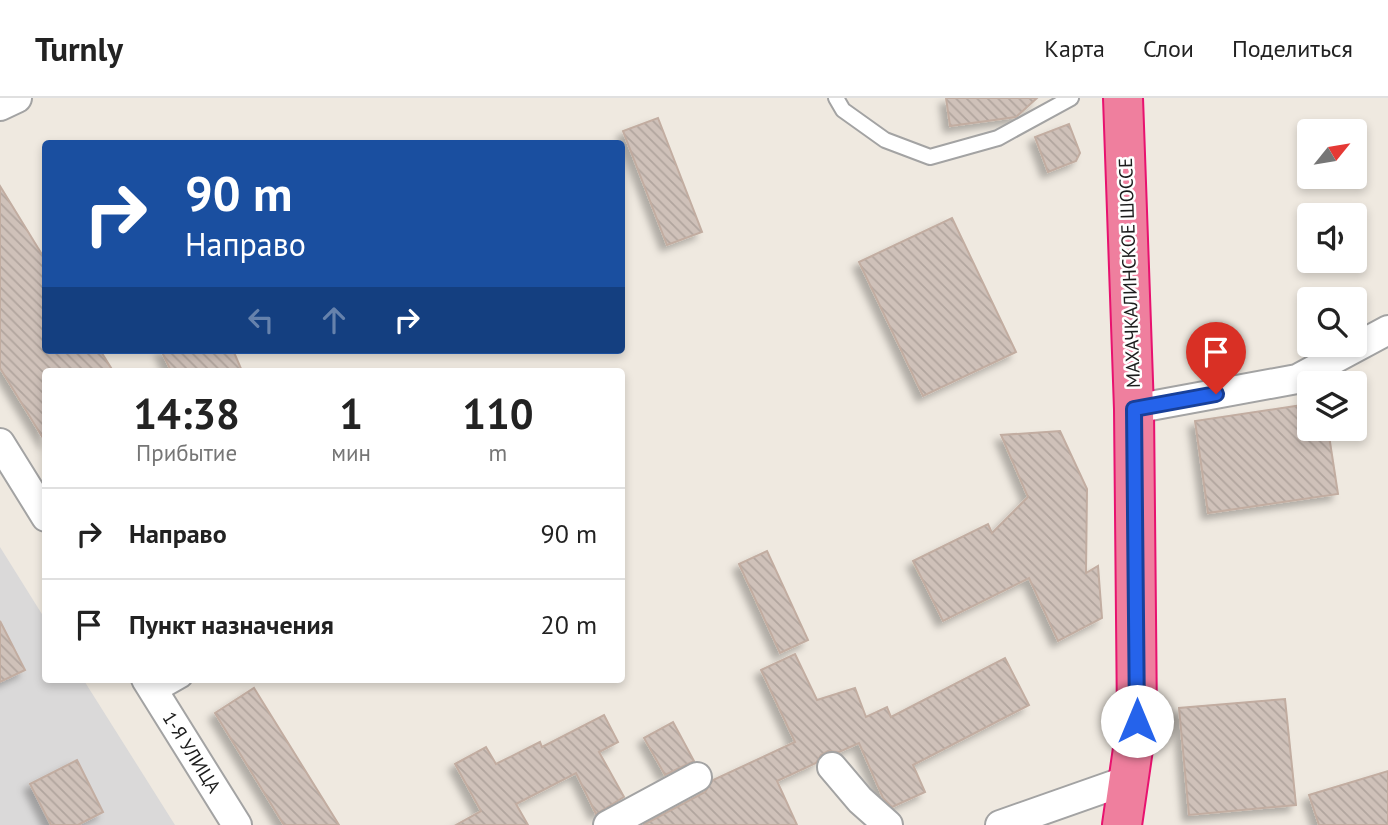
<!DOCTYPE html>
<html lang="ru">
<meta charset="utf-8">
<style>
body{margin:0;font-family:"PT Sans",sans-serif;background:#f2f2f2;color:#222;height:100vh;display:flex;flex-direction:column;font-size:26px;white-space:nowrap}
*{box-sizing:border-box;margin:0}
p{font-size:23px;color:#767676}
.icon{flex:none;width:38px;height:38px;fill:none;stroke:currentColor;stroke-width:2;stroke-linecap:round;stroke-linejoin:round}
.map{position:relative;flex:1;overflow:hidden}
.side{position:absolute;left:42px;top:270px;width:583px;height:315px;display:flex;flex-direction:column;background:#fff;border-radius:7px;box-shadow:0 4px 10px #0003}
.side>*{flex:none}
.banner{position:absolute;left:42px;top:42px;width:583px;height:214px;border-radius:7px;box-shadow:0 4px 10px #0003;background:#1a4fa0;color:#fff;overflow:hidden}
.needle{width:46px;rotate:60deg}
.tools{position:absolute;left:1297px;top:21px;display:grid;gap:14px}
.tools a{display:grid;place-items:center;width:70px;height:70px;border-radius:7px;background:#fff;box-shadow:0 4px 10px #0003;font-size:35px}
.pin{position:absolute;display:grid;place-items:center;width:60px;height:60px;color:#fff;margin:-72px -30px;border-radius:50% 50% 50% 0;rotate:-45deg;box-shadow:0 0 7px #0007}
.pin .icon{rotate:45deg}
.me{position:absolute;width:77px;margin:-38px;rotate:0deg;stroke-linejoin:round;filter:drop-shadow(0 0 5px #0008)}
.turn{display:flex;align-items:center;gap:24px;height:147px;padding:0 28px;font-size:32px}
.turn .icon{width:91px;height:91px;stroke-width:2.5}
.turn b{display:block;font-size:49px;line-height:60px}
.lanes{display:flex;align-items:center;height:66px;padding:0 28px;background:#0003;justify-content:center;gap:35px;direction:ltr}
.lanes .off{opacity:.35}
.eta{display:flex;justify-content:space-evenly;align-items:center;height:119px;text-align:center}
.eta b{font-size:42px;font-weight:700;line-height:49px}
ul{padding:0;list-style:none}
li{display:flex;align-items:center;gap:21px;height:91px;padding:0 28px;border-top:2px solid #e0e0e0}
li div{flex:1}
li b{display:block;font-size:26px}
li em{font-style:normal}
header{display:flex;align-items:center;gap:42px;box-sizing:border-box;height:98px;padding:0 35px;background:#fff;border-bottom:2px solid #e0e0e0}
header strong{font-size:33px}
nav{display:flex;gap:38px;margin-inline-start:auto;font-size:24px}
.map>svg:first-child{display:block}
.residential{fill:#dad9d9}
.building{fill:url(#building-back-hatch);stroke:#c2ada1;stroke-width:2;filter:url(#shadow)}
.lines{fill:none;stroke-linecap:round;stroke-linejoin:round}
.lane-casing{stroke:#a3a3a3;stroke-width:18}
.street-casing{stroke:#a3a3a3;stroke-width:32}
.highway-casing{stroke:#e8126f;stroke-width:42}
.lane{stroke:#fff;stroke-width:14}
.street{stroke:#fff;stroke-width:28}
.highway{stroke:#ef7f9e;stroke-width:38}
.route-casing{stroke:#184099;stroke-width:18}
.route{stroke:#2563eb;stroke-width:12}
.labels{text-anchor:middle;stroke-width:5;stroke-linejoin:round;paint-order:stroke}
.street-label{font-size:19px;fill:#1c1c1c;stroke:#fff}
</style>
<header>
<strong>Turnly</strong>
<nav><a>Карта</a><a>Слои</a><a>Поделиться</a></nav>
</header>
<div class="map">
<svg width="1388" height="727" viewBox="0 0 1388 727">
<defs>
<pattern id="building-back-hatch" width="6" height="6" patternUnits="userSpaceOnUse" patternTransform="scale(1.75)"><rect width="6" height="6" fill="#cfc1b9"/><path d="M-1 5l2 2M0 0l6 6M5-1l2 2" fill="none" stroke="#b1a59e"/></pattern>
<filter id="shadow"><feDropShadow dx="-6" dy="6" stdDeviation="3.5" flood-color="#0004"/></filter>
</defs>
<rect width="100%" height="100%" fill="#efe9e0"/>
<polygon class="residential" points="0,449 45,521 46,581 83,581 175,727 0,727"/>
<g class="building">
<polygon points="946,0 1037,0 1016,19 950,28"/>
<polygon points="658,20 702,134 667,147 623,33"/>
<polygon points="1069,26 1080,55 1076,63 1048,74 1035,39"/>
<polygon points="0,88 46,163 46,252 100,252 113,273 46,273 46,345 0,270"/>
<polygon points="952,120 1016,254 923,298 859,164"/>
<polygon points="161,252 233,252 242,273 171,273"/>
<polygon points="1309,306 1309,331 1328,331 1338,396 1208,415 1195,323"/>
<polygon points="1060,333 1087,391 1086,475 1098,468 1102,520 1058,543 1029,480 943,523 913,463 988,426 992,435 1028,399 1001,337"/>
<polygon points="767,453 808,542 780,555 739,466"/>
<polygon points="0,523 25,572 0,584"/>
<polygon points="795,556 817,602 855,590 866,619 887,609 891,619 1005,560 1029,607 913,667 925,694 892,709 883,700 859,645 839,654 828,653 821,657 816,665 777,683 797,727 643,727 705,694 713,682 795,644 761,572"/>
<polygon points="254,590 339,727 284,727 215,615"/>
<polygon points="1285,601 1296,707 1189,717 1179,610"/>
<polygon points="604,617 618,644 599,654 624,699 596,716 576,675 516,706 528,727 456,727 481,713 455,666 486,649 496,666 540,644 542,649"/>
<polygon points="673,624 694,663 665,677 644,640"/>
<polygon points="77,662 103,714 78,727 51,727 30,686"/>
<polygon points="1388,673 1388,727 1319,727 1309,697"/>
</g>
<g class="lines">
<defs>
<g id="lane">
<polyline points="836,0 843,12 885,42 930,59 998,40 1071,0"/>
<polyline points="156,597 184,581"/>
</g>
<g id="street">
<polyline points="0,8 17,0"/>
<polyline points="1134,311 1297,281 1388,232"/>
<polyline points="0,345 46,419"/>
<polyline points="146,581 237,727"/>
<polyline points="832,669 860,702 888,727"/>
<polyline points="608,727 697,679"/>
<polyline points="1000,727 1128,682"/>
</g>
<polyline id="highway" points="1122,727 1137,623 1134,311 1123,0"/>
</defs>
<use href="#lane" class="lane-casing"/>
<use href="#street" class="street-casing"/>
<use href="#highway" class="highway-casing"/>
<use href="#lane" class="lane"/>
<use href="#street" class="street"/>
<use href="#highway" class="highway"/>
</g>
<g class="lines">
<defs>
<polyline id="route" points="1137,623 1134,311 1216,296"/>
</defs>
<use href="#route" class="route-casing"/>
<use href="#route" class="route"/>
</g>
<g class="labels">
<g class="street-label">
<text transform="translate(1129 175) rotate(-92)" y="7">МАХАЧКАЛИНСКОЕ ШОССЕ</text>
<text transform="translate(192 654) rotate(58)" y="7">1-Я УЛИЦА</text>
</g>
</g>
</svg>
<div class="tools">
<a><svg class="needle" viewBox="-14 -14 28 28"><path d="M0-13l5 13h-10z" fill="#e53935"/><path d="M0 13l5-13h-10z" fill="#767676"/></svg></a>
<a><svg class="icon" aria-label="sound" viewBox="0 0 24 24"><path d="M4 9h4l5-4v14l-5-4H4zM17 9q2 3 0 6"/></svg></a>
<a><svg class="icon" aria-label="search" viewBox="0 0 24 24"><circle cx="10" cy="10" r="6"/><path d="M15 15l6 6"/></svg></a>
<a><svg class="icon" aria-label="layers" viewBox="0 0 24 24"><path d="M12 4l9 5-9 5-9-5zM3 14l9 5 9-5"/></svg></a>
</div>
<div class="pin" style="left:1216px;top:296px;background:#d93025"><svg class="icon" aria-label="arrive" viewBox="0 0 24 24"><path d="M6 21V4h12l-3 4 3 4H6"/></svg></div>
<svg class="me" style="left:1137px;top:623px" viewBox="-20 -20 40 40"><circle r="19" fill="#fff"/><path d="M0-13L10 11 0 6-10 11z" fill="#2563eb"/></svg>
<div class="banner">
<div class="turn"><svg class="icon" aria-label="right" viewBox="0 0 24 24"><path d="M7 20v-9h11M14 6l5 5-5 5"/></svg><div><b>90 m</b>Направо</div></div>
<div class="lanes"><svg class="icon off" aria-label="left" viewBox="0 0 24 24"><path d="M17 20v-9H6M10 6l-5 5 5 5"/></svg><svg class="icon off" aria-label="ahead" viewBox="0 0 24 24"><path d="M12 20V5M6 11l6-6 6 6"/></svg><svg class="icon" aria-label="right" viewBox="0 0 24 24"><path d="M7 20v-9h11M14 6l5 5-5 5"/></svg></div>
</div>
<section class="side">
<div class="eta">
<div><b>14:38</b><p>Прибытие</p></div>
<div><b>1</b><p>мин</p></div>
<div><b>110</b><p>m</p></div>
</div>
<ul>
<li><svg class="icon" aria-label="right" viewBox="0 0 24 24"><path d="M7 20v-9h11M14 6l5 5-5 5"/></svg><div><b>Направо</b></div><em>90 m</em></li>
<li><svg class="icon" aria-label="arrive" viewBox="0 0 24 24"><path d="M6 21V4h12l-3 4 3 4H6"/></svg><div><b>Пункт назначения</b></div><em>20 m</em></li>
</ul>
</section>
</div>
